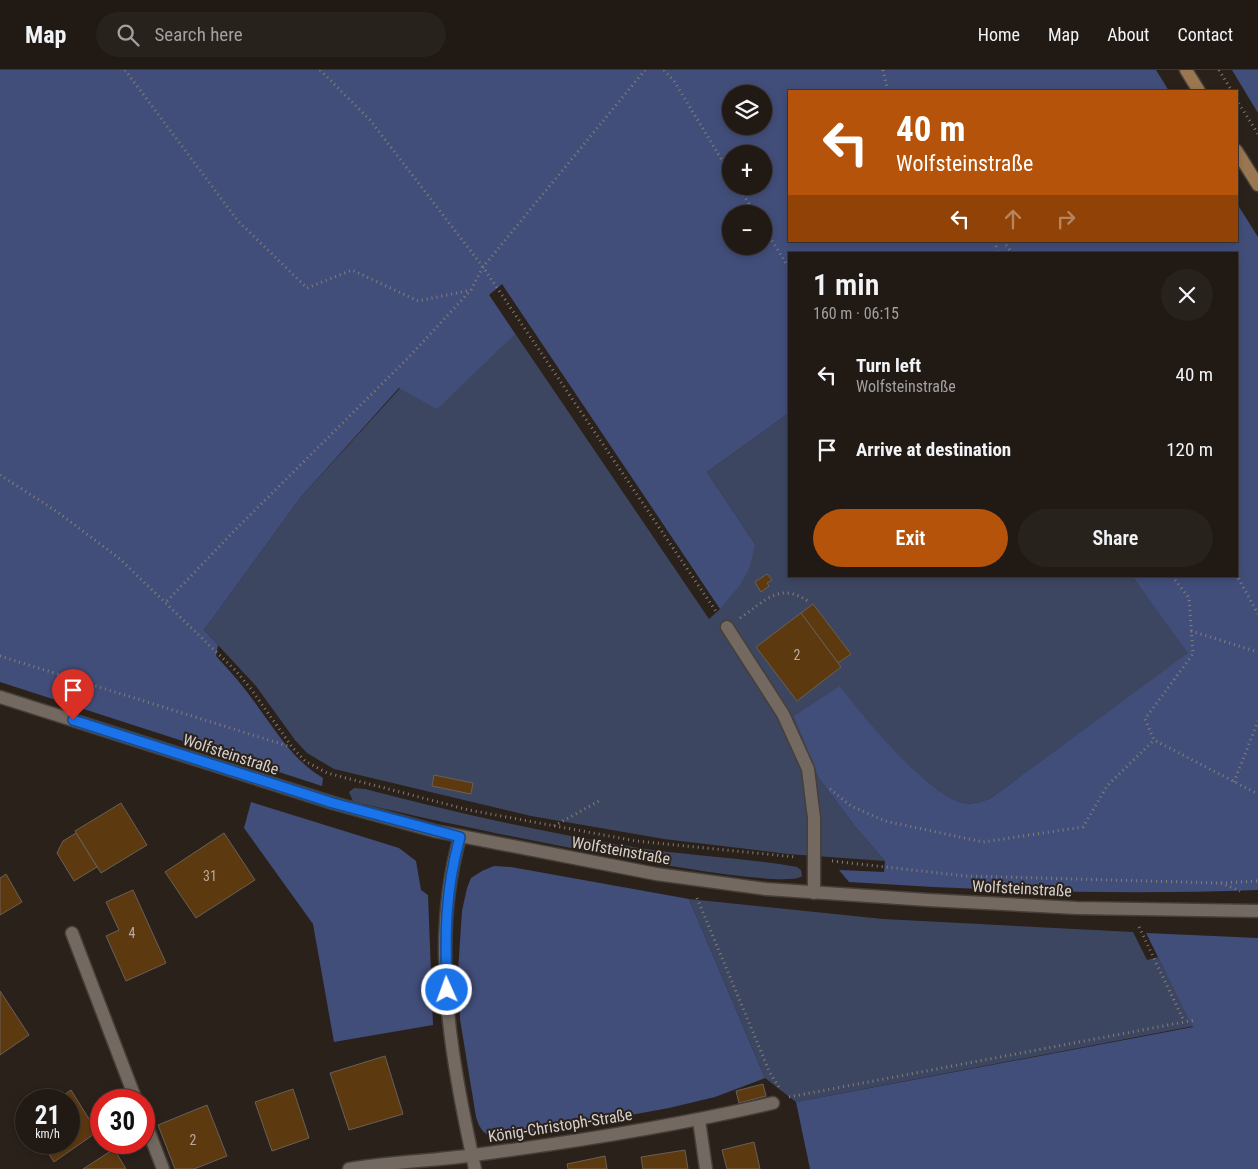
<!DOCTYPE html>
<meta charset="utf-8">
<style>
body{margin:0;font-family:"Roboto Condensed",sans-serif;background:#28221d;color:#f1f3f6;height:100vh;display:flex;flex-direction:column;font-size:19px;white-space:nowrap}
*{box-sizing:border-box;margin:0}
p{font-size:16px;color:#a2a0a0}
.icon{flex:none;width:28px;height:28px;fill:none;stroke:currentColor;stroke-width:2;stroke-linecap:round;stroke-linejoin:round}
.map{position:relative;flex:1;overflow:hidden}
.panel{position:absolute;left:788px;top:182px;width:450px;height:325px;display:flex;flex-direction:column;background:#201914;border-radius:0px;box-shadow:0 2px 8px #0003,0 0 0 1px #3d3834}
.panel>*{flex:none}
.guide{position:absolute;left:788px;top:20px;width:450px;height:152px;border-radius:0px;box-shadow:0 2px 8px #0003,0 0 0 1px #3d3834;background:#b45309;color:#fff;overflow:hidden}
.tools{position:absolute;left:722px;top:15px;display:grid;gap:10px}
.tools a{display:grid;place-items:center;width:50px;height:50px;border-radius:50%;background:#201914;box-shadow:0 2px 8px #0003,0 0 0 1px #3d3834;font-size:25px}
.speed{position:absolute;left:15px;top:1019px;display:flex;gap:10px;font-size:25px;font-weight:700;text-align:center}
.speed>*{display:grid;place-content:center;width:65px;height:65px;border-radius:50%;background:#201914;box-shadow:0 2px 8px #0003,0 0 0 1px #3d3834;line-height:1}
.speed small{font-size:12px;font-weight:400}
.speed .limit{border:8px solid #d22;background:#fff;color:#111}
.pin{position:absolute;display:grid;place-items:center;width:42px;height:42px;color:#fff;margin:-51px -21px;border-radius:50% 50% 50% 0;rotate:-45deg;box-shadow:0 0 5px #0007}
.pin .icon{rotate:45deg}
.me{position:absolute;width:55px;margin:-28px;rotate:358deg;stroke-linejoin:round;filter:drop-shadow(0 0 4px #0008)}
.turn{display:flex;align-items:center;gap:18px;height:105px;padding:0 25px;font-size:22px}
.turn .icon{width:65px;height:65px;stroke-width:2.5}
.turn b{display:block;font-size:35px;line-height:42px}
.lanes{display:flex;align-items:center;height:48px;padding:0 25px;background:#0003;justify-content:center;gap:25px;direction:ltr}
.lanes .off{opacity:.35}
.round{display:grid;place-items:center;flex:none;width:52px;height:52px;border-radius:26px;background:#28221d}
.summary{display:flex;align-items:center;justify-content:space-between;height:85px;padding:0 25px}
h1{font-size:30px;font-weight:600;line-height:38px}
.button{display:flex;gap:10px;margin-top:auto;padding:10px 25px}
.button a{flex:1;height:58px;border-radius:30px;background:#b45309;color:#fff;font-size:20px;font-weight:600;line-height:58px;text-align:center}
.button a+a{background:#28221d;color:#f1f3f6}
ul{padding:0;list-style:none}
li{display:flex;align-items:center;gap:15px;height:75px;padding:0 25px}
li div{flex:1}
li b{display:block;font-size:19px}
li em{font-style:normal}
header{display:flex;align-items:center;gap:30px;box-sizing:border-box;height:70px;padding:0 25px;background:#201914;border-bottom:1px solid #3d3834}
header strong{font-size:24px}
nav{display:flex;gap:28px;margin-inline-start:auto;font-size:18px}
.search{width:350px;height:45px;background:#28221d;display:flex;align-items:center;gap:12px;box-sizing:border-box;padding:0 18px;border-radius:28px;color:#a2a0a0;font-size:19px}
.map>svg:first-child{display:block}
.green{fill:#3d4661}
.forest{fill:#424e7a;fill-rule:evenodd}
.building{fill:#5d3910;stroke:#696057}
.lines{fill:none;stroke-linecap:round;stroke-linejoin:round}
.lane-casing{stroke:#453e39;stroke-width:15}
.street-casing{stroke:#453e39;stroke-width:15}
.secondary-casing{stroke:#453e39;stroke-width:15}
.path{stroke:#857e78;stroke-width:3;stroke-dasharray:1 4;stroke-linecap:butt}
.lane{stroke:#736960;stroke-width:12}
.street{stroke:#736960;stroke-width:12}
.secondary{stroke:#9a7750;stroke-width:12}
.route-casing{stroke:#114b97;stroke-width:12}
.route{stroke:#1a73e8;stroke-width:9}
.labels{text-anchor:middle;stroke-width:4;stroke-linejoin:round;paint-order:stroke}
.number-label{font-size:14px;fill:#b8ab9d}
.street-label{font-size:16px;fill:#d6d1cc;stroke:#2a211a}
</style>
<header>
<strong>Map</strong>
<div class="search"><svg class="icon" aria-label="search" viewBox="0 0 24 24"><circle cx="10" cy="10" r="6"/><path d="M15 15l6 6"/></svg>Search here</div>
<nav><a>Home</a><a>Map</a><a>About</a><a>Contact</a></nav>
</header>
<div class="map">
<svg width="1258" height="1099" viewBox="0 0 1258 1099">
<rect width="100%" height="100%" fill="#2a211a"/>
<g class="green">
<path d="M489,225l220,324 11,-10 35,-65 -48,-72 82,-59v163h343l57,77 -198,145c-8,3 -18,7 -26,5 -35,-5 -104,-87 -125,-116l-45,29 23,61 39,52 28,32 -97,-7 -124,-15 -133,-23 -197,-47 -27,-16 -12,-13 -39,-54 -52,-56 97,-133 163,-179z"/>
<path d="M354,718l11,1c91,24 182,44 274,59 53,8 106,10 158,19l4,3 1,6c-24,20 -399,-61 -449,-75l-4,-9z"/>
<polygon points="689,829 883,849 1133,862 1147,890 1158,887 1194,956 796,1032 765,1008"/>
</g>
<g class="forest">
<path d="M0,0h1156l13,21h-380v150h447v-39l22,35v653c-136,5 -273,1 -409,-8l-10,-12 45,2 1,-11 -28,-32 -39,-52 -24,-61 46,-30c21,29 90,112 125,117 8,2 18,-2 26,-5l197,-145 -56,-77h104v-322h-447v159l-82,59 48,72c-6,33 -13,39 -35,65l-218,-325 -13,11 26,39 -78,75 -38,-21 -98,109 -97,133 14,15 -2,11c15,16 29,32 42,51 20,27 35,53 65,71l-1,8 -322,-104zM731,24h33v32h-33zM731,84h33v32h-33zM731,144h33v32h-33z"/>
<polygon points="1232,0 1258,0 1258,43"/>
<polygon points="251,732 399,778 416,791 421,820 428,825 433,955 334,972 313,854 244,758"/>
<path d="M494,796l17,1 178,32 76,179 -50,19 -46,11 -171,31c-14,-4 -18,-9 -22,-22l-16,-98 -2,-47 4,-61 5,-23 4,-10 11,-7z"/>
<polygon points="1146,863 1258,868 1258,1099 810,1099 796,1032 1193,957"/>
</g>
<g class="building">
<polygon points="767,504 772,510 767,513 769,516 761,522 755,512"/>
<polygon points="813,534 851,584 838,593 801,543"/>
<polygon points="801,543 841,597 797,631 756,577"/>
<polygon points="434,705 473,713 471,724 432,716"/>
<polygon points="121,733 147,775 101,803 75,761"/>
<polygon points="76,763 97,797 74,811 57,783 63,771"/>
<polygon points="224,763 255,810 196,848 165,802"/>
<polygon points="6,804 22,832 0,845 0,808"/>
<polygon points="133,820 166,893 126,911 106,866 119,860 106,832"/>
<polygon points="0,921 29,965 0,985"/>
<polygon points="385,986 403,1044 349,1060 330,1003"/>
<polygon points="763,1014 766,1026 739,1033 736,1021"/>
<polygon points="293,1019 309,1068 272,1081 255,1032"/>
<polygon points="71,1020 97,1062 54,1092 41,1072 69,1072 69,1030 57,1030"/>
<polygon points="207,1035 227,1086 194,1099 175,1099 158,1055"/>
<polygon points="754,1072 760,1099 727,1099 722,1080"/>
<polygon points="114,1079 126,1099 83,1099"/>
<polygon points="685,1080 688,1099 643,1099 641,1087"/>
<polygon points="605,1086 607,1099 568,1099 567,1094"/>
</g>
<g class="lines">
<defs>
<polyline id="lane" points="727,557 783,644 808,699 814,748 814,823"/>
<g id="street">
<polyline points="0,627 333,733 435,761 656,804 766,819 928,830 1077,838 1258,841"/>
<path d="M460,767c-31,108 -8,225 15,332"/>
<polyline points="72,863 136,1030"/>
<polyline points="144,1049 163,1099"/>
<polyline points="699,1050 706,1099"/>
<path d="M349,1099c41,-7 83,-8 125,-14 100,-13 201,-29 299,-52"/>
</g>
<g id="secondary">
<polyline points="1186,0 1199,21"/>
<polyline points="1236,80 1258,115"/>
</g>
</defs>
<use href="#lane" class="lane-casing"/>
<use href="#street" class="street-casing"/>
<use href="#secondary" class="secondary-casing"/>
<g class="path">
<polyline points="125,0 238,151 307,218 352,200 418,231 471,220"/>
<polyline points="320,0 370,50 483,197 717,543"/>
<polyline points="664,0 674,11 731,105"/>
<polyline points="883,0 888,21"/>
<polyline points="1219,0 1232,21"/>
<polyline points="1236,29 1258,64"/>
<polyline points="738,116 755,144"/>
<polyline points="764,158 789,198"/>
<polyline points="995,171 998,184"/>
<polyline points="1003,171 1013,184"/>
<polyline points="0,405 56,441 120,489 236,601 251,619 292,677 305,691 327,703 469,740 636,771 796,787"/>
<polyline points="1236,504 1258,544"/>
<polyline points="1172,506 1189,528 1193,584 1145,649 1154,670 1258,724"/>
<polyline points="167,531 238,457 408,288 471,220 483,197 645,0"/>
<path d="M740,548c25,-17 40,-37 69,-16"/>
<polyline points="1191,561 1258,582"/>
<polyline points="0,586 291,677"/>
<polyline points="1234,712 1258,651"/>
<polyline points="830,719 851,736 885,751 983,772 1083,757 1107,716 1154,670"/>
<polyline points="554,756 599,731"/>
<polyline points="832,791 966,806 1220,813 1258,811"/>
<polyline points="1221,813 1240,821"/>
<polyline points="697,828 770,1003 779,1017"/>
<polyline points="1139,857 1184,951"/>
<polyline points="789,1027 1195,950"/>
</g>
<use href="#lane" class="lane"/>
<use href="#street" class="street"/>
<use href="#secondary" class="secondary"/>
</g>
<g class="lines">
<defs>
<path id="route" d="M73,650l260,83 127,34c-15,54 -15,97 -13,153"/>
</defs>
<use href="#route" class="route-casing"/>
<use href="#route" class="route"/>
</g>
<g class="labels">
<g class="number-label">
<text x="797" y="590">2</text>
<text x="210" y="811">31</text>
<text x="132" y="868">4</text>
<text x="193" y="1075">2</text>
</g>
<g class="street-label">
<text transform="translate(231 684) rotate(18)" y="6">Wolfsteinstraße</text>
<text transform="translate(621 780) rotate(10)" y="6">Wolfsteinstraße</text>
<text transform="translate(1022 818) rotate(3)" y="6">Wolfsteinstraße</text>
<text transform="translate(560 1055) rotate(-9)" y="6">König-Christoph-Straße</text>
</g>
</g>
</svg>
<div class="tools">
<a><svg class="icon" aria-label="layers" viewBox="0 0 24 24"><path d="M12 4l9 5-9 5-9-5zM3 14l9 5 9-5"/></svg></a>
<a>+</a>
<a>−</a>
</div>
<div class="speed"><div>21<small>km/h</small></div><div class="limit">30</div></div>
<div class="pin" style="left:73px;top:650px;background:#d93025"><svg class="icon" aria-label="arrive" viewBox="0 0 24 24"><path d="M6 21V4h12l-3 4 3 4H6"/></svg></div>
<svg class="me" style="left:447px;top:920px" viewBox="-20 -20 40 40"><circle r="17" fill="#1a73e8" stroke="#fff" stroke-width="3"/><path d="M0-11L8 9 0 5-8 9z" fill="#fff"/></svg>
<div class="guide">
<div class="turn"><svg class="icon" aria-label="left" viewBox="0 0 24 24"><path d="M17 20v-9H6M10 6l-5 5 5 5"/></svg><div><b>40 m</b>Wolfsteinstraße</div></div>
<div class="lanes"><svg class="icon" aria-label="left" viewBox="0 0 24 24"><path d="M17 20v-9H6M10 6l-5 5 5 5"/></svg><svg class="icon off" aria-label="ahead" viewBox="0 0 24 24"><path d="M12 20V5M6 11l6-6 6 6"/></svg><svg class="icon off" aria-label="right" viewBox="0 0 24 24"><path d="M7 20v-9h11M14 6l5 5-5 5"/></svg></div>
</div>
<section class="panel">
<div class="summary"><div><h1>1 min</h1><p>160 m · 06:15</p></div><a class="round"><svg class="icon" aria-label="close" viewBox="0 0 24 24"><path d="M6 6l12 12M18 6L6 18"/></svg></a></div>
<ul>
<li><svg class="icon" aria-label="left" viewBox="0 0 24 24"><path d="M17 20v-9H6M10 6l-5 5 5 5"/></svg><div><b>Turn left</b><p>Wolfsteinstraße</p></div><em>40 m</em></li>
<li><svg class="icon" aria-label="arrive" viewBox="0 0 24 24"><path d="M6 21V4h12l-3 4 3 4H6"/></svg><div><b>Arrive at destination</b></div><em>120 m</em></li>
</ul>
<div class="button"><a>Exit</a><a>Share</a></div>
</section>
</div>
